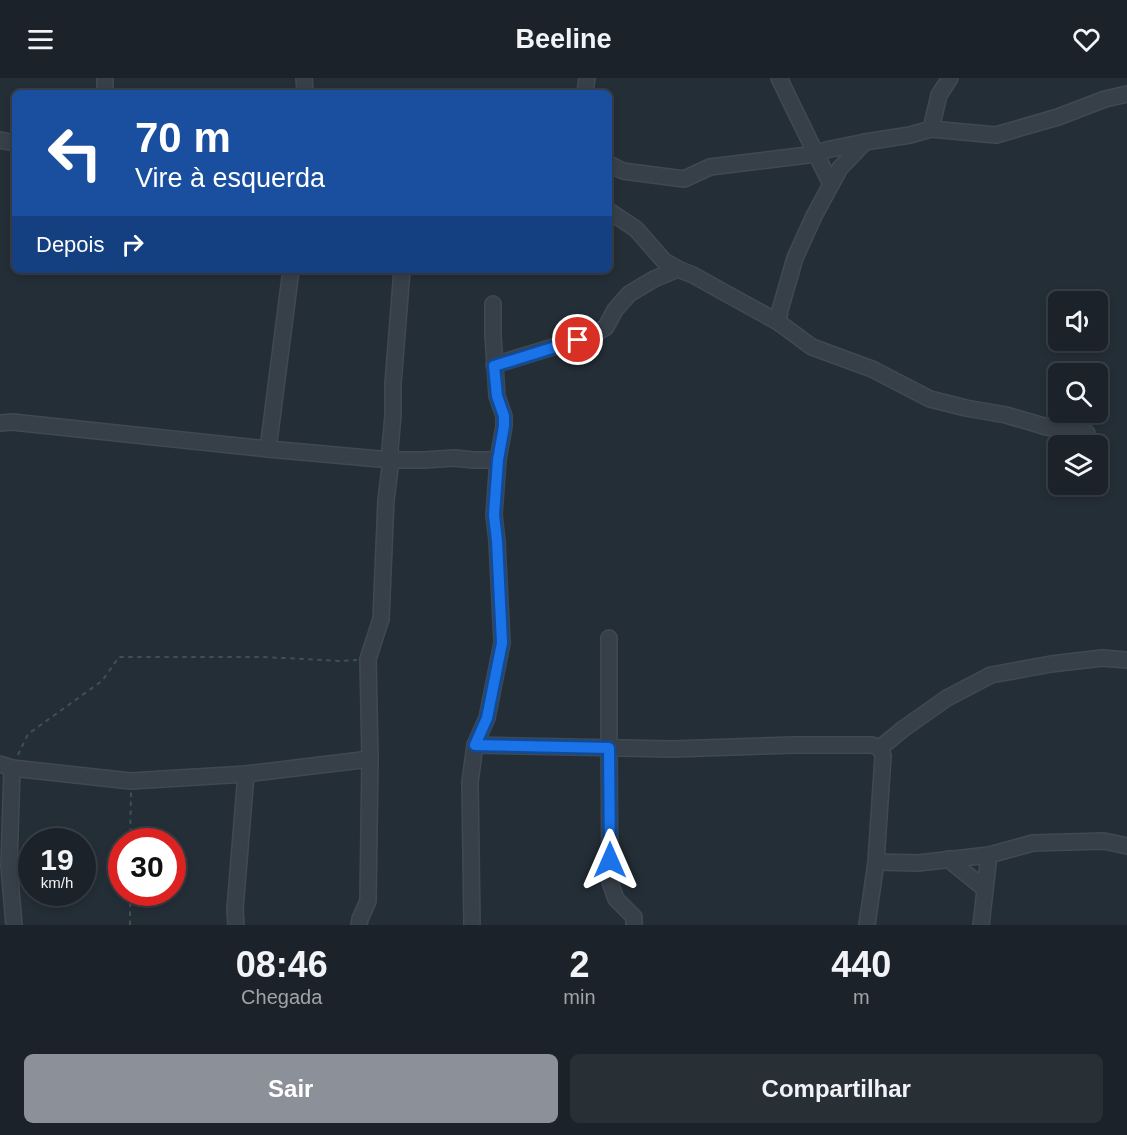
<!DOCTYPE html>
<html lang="pt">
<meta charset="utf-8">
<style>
body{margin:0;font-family:Arial,sans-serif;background:#282f35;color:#f1f3f6;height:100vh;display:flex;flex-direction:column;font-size:22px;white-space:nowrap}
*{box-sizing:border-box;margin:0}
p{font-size:20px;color:#a0a4a8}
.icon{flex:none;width:33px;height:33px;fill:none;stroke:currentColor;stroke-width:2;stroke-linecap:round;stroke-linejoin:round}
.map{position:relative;height:847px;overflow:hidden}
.panel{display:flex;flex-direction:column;background:#1b2229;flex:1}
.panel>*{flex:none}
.banner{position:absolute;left:12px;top:12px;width:600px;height:183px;border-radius:9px;box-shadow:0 3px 9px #0003,0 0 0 2px #393f46;background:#1a4fa0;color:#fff;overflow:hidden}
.tools{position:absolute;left:1048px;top:213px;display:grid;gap:12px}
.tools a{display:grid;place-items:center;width:60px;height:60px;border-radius:9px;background:#1b2229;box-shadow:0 3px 9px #0003,0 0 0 2px #393f46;font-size:30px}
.speed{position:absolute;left:18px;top:750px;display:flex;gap:12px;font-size:30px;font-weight:700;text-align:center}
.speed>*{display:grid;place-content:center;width:78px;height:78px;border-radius:50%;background:#1b2229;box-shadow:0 3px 9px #0003,0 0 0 2px #393f46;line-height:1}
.speed small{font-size:15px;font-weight:400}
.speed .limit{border:9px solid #d22;background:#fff;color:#111}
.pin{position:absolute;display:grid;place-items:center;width:51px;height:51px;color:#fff;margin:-26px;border:3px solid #fff;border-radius:50%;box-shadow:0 2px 6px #0007}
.me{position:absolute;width:66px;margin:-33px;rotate:0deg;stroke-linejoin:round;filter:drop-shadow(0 0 4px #0008)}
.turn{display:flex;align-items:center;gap:21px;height:126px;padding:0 24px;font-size:27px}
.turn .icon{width:78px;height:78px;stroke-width:2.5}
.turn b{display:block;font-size:42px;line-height:51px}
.then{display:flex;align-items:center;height:57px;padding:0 24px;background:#0003;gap:12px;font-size:22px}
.eta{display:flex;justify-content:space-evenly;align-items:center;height:102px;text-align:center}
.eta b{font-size:36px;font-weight:700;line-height:42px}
.primary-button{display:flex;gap:12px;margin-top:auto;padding:12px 24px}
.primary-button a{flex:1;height:69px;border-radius:9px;background:#8c9099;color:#fff;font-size:24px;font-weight:700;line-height:69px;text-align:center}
.primary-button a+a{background:#282f35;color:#f1f3f6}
header{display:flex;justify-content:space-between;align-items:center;height:78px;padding:0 24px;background:#1b2229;font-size:27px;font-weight:700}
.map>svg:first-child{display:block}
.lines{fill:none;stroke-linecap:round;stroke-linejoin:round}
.minor-casing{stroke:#404951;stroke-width:18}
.path{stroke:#3e5150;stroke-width:2;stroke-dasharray:4.5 4.5;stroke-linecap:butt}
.minor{stroke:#374048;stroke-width:15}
.route-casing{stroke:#114b97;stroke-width:15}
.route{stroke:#1a73e8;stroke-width:10}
</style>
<header><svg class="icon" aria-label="menu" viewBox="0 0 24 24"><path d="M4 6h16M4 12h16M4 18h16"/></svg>Beeline<svg class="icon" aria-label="heart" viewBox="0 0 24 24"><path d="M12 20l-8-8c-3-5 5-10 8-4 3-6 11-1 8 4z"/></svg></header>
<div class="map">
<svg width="1127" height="847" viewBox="0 0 1127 847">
<rect width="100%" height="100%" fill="#242e37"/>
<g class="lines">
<defs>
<g id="minor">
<polyline points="304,0 305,15"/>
<polyline points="105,15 105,0"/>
<polyline points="585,15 587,0"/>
<polyline points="931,51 996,57 1058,39 1105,21 1127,16"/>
<polyline points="0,62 15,65"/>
<polyline points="609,86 623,93 684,101 710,89 816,76 779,0"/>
<polyline points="831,106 816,76 826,72 865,64"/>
<polyline points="609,133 636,151 664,183 678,191 693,197 718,211 778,244 812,269 872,291 930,321 966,330 1006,337 1047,349 1087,355"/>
<polyline points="402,192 393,306 393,337 390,371 391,382 424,382 454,380 474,382 498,382"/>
<polyline points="778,244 780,232 795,180 814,138 840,90 865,64 910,57 931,51 939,17 950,0"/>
<polyline points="494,287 566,265 590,259 606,249 615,232 629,216 654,201 678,191"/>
<polyline points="0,345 12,344 268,371 391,382 386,422 381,541 368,581 370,681 368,823 360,841 359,847"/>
<polyline points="268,371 291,192"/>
<polyline points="609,560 609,670 610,804 616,821 634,839 634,847"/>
<polyline points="475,667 672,671 794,667 872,667 880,670 883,678 876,784 867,847"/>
<polyline points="880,670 903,651 947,620 991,597 1051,586 1102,580 1127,582"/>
<polyline points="0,686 12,690 131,703 246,696 370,681"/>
<polyline points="12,690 9,788 14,847"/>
<polyline points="948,781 985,811"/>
<polyline points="876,784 918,785 989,777 1033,765 1104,763 1127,768"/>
<polyline points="236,847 235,831 246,696"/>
<polyline points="472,847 470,704 475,667 487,640 502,565 497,463 494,437 498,382 504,348 504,338 497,318 493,257 493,226"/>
<polyline points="981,847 989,777"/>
</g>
</defs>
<use href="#minor" class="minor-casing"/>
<g class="path">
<polyline points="18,677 28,656 102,603 119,579 264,579 342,583 357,582"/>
<polyline points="130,764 131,714"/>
<polyline points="130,847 130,814"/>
</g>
<use href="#minor" class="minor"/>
</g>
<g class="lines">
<defs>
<polyline id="route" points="578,262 494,288 497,318 504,338 504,348 498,382 494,437 497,463 502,565 487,640 475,667 609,670 610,782"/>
</defs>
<use href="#route" class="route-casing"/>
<use href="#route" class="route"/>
</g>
</svg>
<div class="tools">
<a><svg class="icon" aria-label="sound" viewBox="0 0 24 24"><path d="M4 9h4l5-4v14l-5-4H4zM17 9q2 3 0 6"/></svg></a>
<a><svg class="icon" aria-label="search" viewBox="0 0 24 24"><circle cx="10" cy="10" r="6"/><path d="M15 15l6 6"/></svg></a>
<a><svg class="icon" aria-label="layers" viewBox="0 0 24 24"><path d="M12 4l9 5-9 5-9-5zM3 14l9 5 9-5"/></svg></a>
</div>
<div class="speed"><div>19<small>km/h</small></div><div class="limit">30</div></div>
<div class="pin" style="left:578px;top:262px;background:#d93025"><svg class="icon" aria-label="arrive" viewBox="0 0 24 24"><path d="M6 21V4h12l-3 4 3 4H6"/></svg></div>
<svg class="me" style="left:610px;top:782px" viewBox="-20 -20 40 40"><path d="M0-17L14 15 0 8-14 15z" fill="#1a73e8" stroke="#fff" stroke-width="4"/></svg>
<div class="banner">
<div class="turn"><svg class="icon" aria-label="left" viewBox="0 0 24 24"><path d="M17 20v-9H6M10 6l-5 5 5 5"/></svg><div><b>70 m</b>Vire à esquerda</div></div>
<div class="then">Depois<svg class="icon" aria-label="right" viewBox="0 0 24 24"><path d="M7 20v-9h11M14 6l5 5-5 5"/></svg></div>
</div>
</div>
<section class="panel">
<div class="eta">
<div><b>08:46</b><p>Chegada</p></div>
<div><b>2</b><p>min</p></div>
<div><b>440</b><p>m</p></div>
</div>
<div class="primary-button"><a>Sair</a><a>Compartilhar</a></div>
</section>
